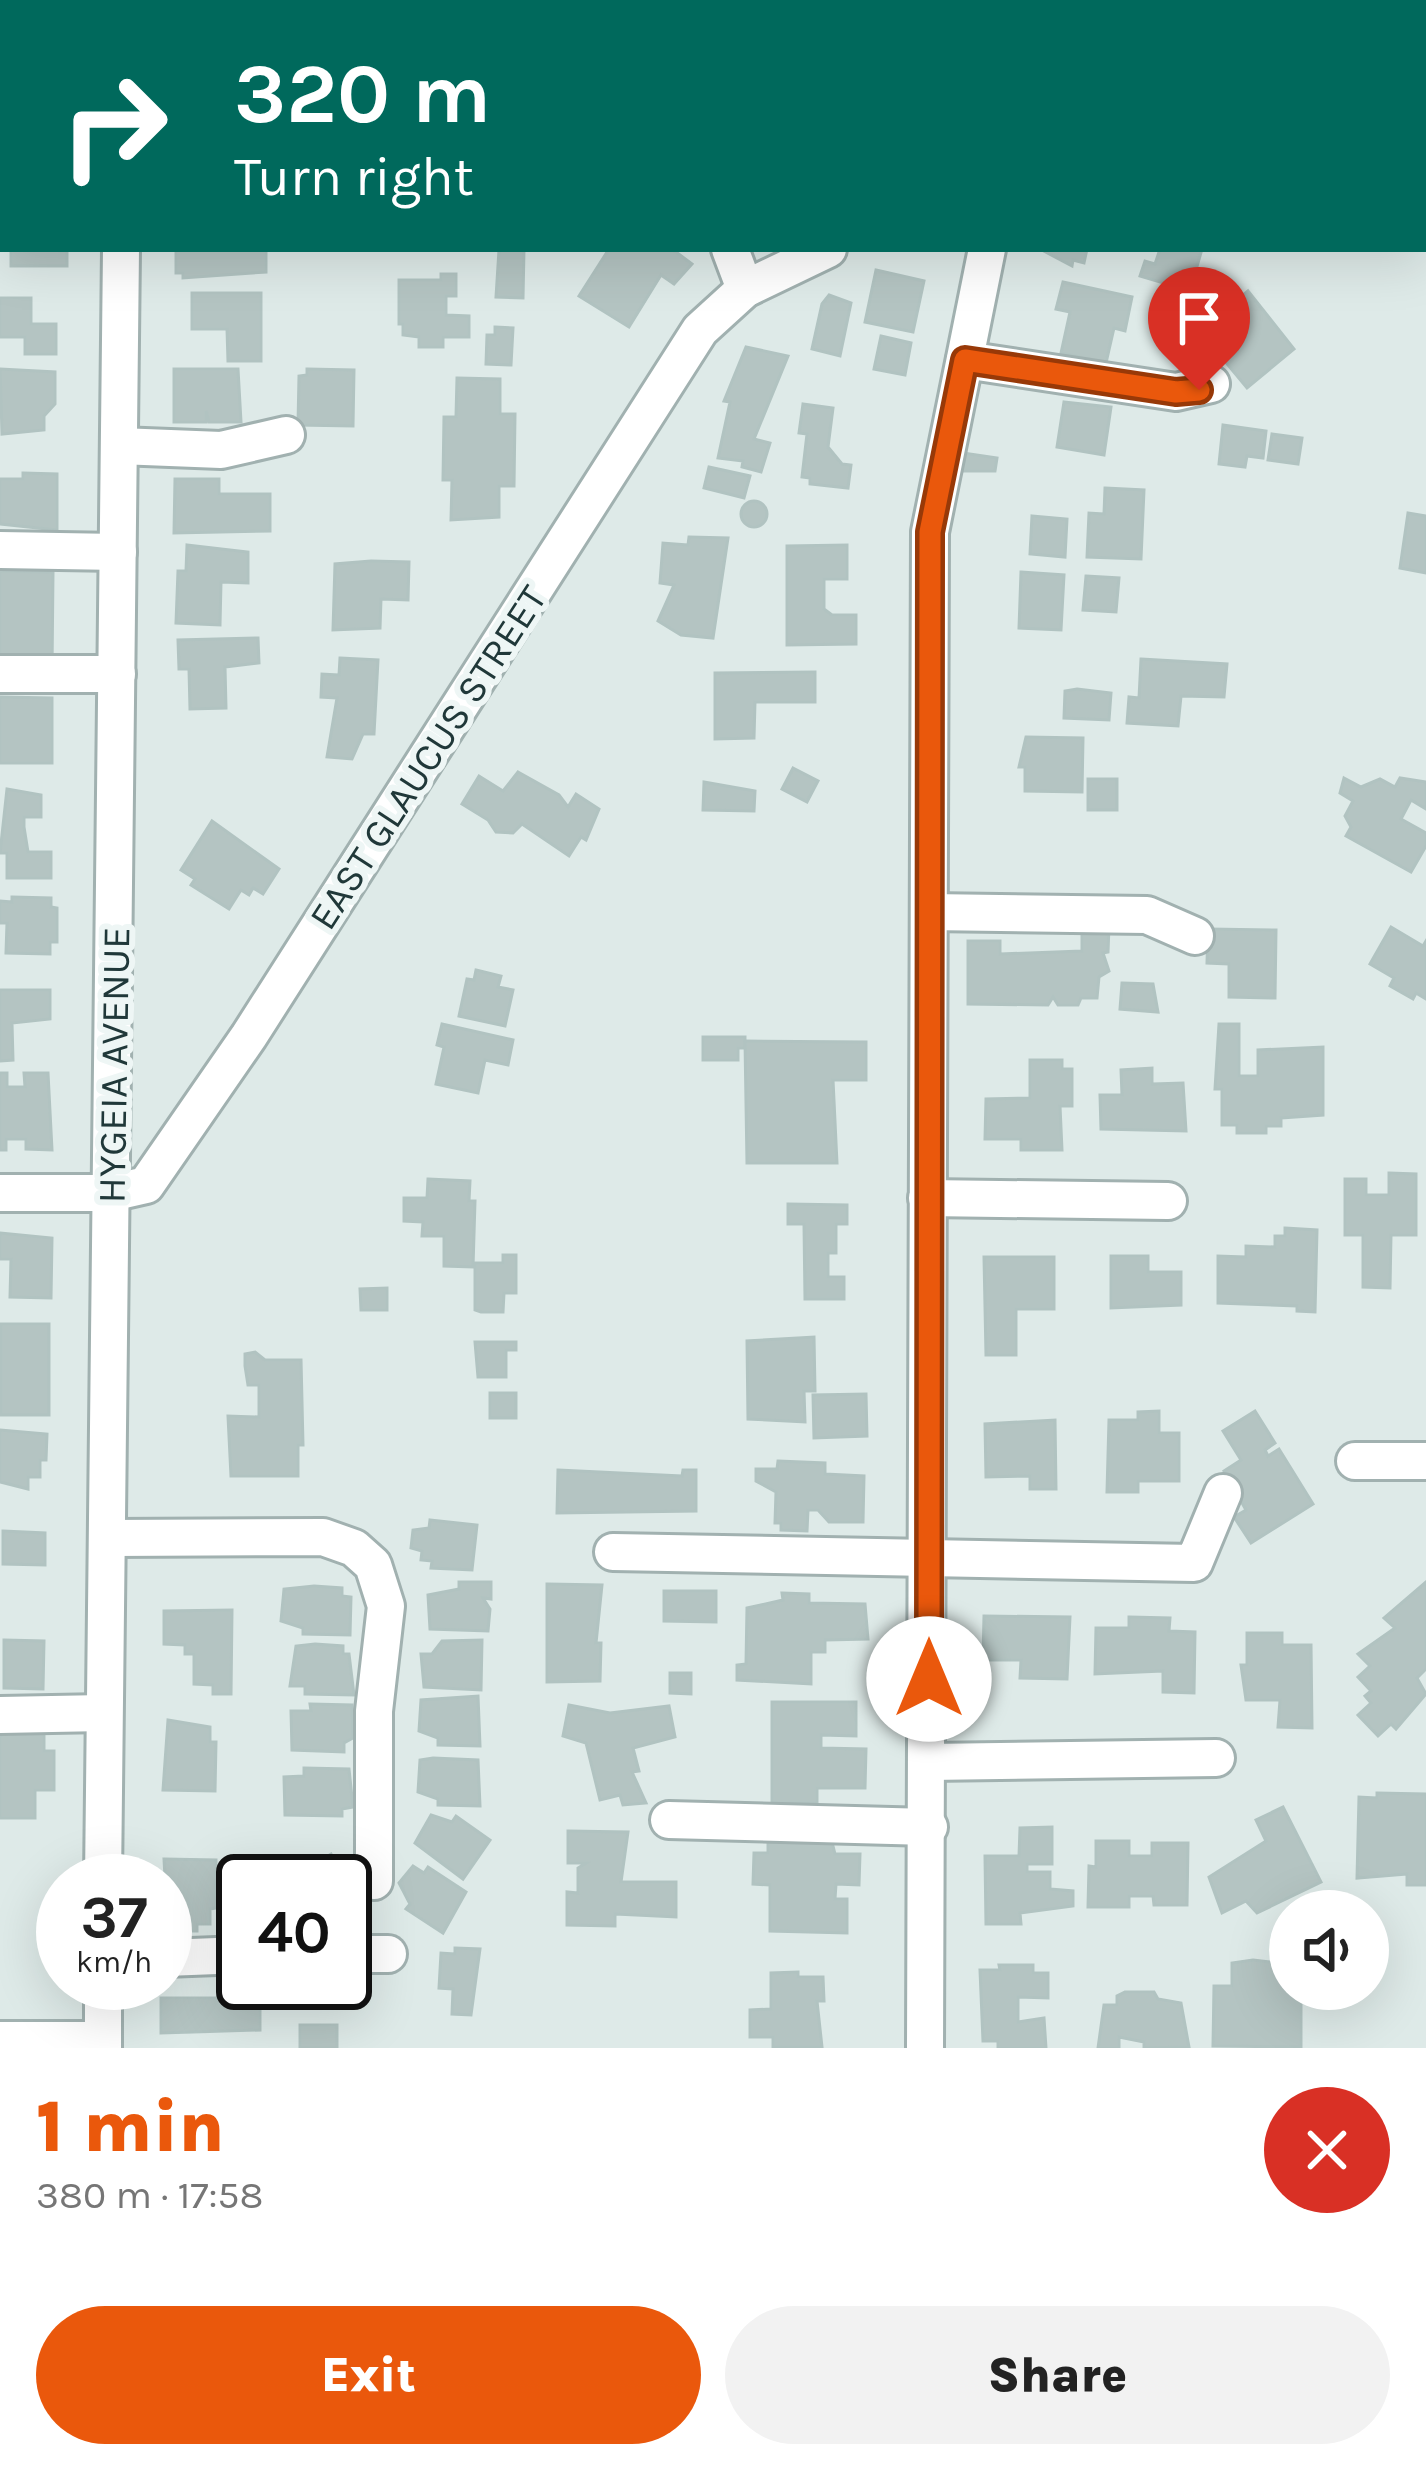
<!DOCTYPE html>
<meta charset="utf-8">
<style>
body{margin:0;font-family:Karla,sans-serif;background:#f2f2f2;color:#222;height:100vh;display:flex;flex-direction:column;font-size:45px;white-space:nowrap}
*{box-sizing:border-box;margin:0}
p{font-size:39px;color:#767676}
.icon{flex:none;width:66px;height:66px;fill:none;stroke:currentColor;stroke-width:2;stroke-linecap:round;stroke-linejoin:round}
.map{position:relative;height:2048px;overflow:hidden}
.details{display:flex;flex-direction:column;background:#fff;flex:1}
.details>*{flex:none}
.guide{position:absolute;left:0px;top:0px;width:1428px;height:252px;box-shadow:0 12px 48px #0002;background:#00695c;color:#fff;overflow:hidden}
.fabs{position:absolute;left:1269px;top:1890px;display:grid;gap:24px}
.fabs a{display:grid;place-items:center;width:120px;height:120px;border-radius:50%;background:#fff;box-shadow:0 12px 48px #0002;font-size:60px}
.speed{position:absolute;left:36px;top:1854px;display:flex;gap:24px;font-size:60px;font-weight:700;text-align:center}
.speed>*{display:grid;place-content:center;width:156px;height:156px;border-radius:50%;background:#fff;box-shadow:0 12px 48px #0002;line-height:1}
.speed small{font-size:30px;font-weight:400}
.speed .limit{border:6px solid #111;border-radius:18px;background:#fff;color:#111}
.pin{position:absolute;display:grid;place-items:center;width:102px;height:102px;color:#fff;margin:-123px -51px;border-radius:50% 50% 50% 0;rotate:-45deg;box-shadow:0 0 12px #0007}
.pin .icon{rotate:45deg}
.me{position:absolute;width:132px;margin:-66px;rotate:0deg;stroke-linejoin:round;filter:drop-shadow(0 0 9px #0008)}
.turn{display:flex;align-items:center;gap:42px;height:252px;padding:0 36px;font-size:54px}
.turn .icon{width:156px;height:156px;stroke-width:2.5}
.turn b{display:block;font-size:84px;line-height:102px}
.round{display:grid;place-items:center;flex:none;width:126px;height:126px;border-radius:63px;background:#f2f2f2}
.summary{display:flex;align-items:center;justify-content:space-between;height:204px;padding:0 36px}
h1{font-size:72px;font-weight:800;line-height:90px;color:#ea580c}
.primary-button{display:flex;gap:24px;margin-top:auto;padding:24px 36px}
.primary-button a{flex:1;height:138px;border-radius:72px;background:#ea580c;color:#fff;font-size:48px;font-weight:800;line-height:138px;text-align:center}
.primary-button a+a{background:#f2f2f2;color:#222}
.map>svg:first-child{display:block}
.building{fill:#b4c4c2;stroke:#b1c3c1;stroke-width:3}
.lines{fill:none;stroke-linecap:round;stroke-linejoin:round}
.minor-casing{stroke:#a1b1b0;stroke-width:42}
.minor{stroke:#fff;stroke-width:36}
.route-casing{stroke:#983908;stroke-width:30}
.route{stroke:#ea580c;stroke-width:21}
.labels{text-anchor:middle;stroke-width:12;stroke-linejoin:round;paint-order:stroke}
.street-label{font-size:39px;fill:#203839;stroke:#eef6f5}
</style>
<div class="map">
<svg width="1426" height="2048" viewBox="0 0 1426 2048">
<rect width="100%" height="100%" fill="#deeae8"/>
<g class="building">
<rect x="11" y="249" width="56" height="17"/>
<polygon points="176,249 266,249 266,272 183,278 183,273 176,273"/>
<polygon points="524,249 523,298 496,297 499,250"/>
<polygon points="609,249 672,249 692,264 674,284 661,275 629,327 579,296"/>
<polygon points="1040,249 1087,249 1084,263 1073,260 1072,266"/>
<polygon points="1160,249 1202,249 1190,291 1140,276 1145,261 1155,264"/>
<polygon points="876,270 924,281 913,332 865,322"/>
<polygon points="441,274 456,274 456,296 446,296 446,315 469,316 469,337 443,337 443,347 419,347 419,337 403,335 403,324 399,324 399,280 441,280"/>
<polygon points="1063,282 1132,297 1125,331 1114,328 1106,363 1061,353 1070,312 1056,309"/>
<polygon points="1248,291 1294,349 1247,388 1223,359 1239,346 1215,318"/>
<polygon points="192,293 261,293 261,361 228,361 227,329 192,329"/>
<polygon points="829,295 851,303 840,356 812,349 822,304"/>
<polygon points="0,298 31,298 31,324 56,324 56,354 25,354 25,337 0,337"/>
<polygon points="495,327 513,328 511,365 486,364 487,335 495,335"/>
<polygon points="881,336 911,343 905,375 874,369"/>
<polygon points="746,347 788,356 754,439 770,443 761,472 742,467 743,461 718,458 730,402 724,401"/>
<polygon points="0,369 55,372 55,404 44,416 44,430 2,434"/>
<polygon points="174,369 238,369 241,422 209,422 206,411 206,422 174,422"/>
<polygon points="307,369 354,370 353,426 298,425 299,376 307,375"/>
<polygon points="457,378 500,379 500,414 515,414 514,486 499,486 499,517 451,520 452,480 443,480 444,417 456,417"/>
<polygon points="1064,402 1111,407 1104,455 1057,447"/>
<polygon points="803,404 833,408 828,447 842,464 851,465 848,488 810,484 810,478 802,477 807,434 799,433"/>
<polygon points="1223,425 1266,431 1263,458 1247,456 1245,467 1219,464"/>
<polygon points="1272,434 1302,438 1298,464 1268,460"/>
<polygon points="963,453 997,458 995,471 961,471"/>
<polygon points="709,467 750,476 744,498 704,488"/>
<polygon points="23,473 57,474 57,530 0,524 0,479 23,479"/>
<polygon points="175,479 219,479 219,494 270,494 270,531 174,533"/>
<polygon points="1105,488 1144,490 1141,559 1087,557 1089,513 1104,514"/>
<circle cx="754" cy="514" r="13"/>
<polygon points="1408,513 1426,516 1426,573 1400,568"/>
<polygon points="1032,516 1067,519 1065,557 1030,554"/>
<polygon points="689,537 728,538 713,638 681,635 658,621 674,585 660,583 663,543 688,545"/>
<polygon points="187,545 248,552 248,583 221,582 220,625 176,623 178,571 186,571"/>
<polygon points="847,545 847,579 824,579 824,609 832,615 856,615 856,644 787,645 787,546"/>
<polygon points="371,561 409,562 408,600 381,599 380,628 333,630 335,564"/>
<polygon points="0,571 53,572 52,669 0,668"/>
<polygon points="1021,572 1064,575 1061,630 1019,628"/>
<polygon points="1086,576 1119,578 1116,612 1083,610"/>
<polygon points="258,638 259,663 225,667 226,708 190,709 189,669 179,669 178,640"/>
<polygon points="340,658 378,660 374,734 363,734 352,759 327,757 337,698 321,697 322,674 339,675"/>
<polygon points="1141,659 1227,664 1224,697 1181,696 1178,726 1127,723 1129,697 1139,698"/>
<polygon points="815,672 815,702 755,702 754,738 715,739 715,673"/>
<polygon points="1077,689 1111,693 1109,720 1064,718 1065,691"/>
<polygon points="0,697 52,698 52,763 0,763"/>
<polygon points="1026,737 1083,738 1082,792 1025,791 1025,767 1019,767"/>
<polygon points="793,768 818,781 807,802 782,789"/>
<polygon points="518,772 559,795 568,807 576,794 599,809 586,840 581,837 569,856 522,824 513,833 496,832 488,820 462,804 479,776 503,791"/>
<polygon points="1344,778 1361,787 1380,779 1395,787 1400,778 1426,782 1426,809 1411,800 1401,819 1426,833 1426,846 1411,872 1346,836 1351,827 1345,816 1353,801 1340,793"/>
<rect x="1088" y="779" width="29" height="31"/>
<polygon points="704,782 755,791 754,811 703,810"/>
<polygon points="7,789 41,795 41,817 24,817 24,827 28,852 51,852 51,878 7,878 7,853 0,853"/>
<polygon points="212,821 279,869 263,894 253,888 249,895 241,890 229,909 191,885 195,879 181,870"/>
<polygon points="12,897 51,898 51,907 57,908 57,942 50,942 50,954 6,953 7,923 0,923 0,901 12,902"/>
<polygon points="1082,926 1109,926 1108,952 1103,953 1109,971 1099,977 1097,998 1081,998 1078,1005 1058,1005 1053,997 1048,1005 968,1004 968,941 1000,941 1000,954 1082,951"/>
<polygon points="1391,927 1423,946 1426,941 1426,999 1416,993 1413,999 1390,986 1394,978 1370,964"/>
<polygon points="1208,929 1276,930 1275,998 1229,997 1229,964 1207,963"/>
<polygon points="476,970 501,976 498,987 513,990 505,1026 459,1016 467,979 474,980"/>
<polygon points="1122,983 1153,984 1158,1012 1120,1009"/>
<polygon points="0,990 50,990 50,1019 12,1023 13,1060 0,1061"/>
<polygon points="442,1024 513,1040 508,1065 485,1060 478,1093 436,1084 444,1047 437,1045"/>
<polygon points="1219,1024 1239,1024 1239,1076 1258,1076 1258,1050 1323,1047 1323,1115 1281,1118 1281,1126 1266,1126 1266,1133 1237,1133 1237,1125 1222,1125 1222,1089 1215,1089"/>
<polygon points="703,1037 745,1037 745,1048 738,1048 738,1060 703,1060"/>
<polygon points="745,1041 866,1042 866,1080 833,1080 837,1163 747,1163"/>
<polygon points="1030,1060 1062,1060 1062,1069 1072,1069 1072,1106 1060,1106 1062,1150 1021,1150 1021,1139 985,1139 986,1099 1030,1098"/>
<polygon points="1152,1068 1152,1084 1183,1083 1186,1131 1101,1129 1100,1095 1122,1095 1121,1070"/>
<polygon points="0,1073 7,1073 7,1087 25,1087 24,1073 48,1073 52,1150 26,1149 26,1139 6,1139 6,1150 0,1150"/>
<polygon points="1389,1173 1416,1174 1416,1235 1391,1235 1390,1288 1363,1287 1363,1235 1345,1235 1345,1179 1366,1179 1366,1195 1389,1195"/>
<polygon points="428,1179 470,1181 469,1201 475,1201 473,1267 444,1266 444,1236 422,1236 423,1222 404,1221 404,1198 427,1198"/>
<polygon points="788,1204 847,1205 847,1224 836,1224 836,1253 828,1253 828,1277 844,1277 844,1299 805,1299 804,1224 788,1224"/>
<polygon points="1285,1228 1317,1230 1315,1312 1297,1311 1297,1306 1218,1303 1218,1256 1246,1257 1246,1246 1275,1247 1275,1236 1285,1236"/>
<polygon points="0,1233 52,1238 51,1298 10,1297 11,1259 0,1259"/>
<polygon points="503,1255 516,1255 516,1293 504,1293 503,1312 481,1312 475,1310 475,1263 503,1263"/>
<polygon points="1111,1256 1148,1256 1148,1272 1181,1272 1181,1305 1111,1308"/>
<polygon points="984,1257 1054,1257 1054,1309 1016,1309 1016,1355 986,1355"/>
<polygon points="387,1288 387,1310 361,1310 360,1289"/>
<rect x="1" y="1324" width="48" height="91"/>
<polygon points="814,1337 815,1391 804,1391 805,1422 748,1419 747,1341"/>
<polygon points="475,1342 516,1342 516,1350 506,1350 506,1377 478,1377"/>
<polygon points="255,1352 265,1360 301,1360 303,1445 298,1445 298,1476 231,1476 228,1416 259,1417 259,1385 248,1385 245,1366 245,1354"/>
<rect x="490" y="1393" width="26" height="25"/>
<polygon points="866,1394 867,1436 814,1438 813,1395"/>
<polygon points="1159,1411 1159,1433 1179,1433 1179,1481 1138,1481 1138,1492 1107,1492 1109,1420 1138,1420 1138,1412"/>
<polygon points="1255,1411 1275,1443 1265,1450 1268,1456 1279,1449 1313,1504 1251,1543 1234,1517 1246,1510 1224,1471 1241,1460 1223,1431"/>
<polygon points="1055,1420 1056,1489 1030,1489 1030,1476 986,1477 985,1424"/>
<polygon points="0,1430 47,1434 46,1460 40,1460 40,1477 28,1477 28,1489 0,1482"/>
<polygon points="778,1461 825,1463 825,1474 864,1476 863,1522 829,1522 818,1510 808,1510 807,1531 781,1530 781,1523 775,1523 776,1492 756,1481 756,1469 777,1469"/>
<polygon points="558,1470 682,1476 683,1470 696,1470 696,1511 557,1513"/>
<polygon points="430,1520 477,1525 472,1570 431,1568 432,1561 421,1560 422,1551 411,1548 413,1530 429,1528"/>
<polygon points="3,1531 45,1533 45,1565 3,1564"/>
<polygon points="459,1582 491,1582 491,1599 483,1598 490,1609 488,1631 430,1629 428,1595 459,1589"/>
<polygon points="1426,1582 1426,1669 1417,1678 1426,1694 1396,1729 1391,1724 1378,1736 1358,1715 1371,1703 1365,1696 1371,1691 1358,1677 1370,1666 1358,1654 1395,1628 1384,1618"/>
<polygon points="547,1584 602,1585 596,1643 601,1643 600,1681 547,1682"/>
<polygon points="314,1586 342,1588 342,1596 351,1597 350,1635 303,1634 303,1628 281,1621 284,1589"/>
<polygon points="664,1591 716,1591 716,1622 664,1621"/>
<polygon points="782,1593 809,1594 809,1603 865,1604 868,1639 825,1640 825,1652 811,1652 811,1684 737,1680 737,1665 746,1664 747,1608 783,1600"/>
<polygon points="232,1610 231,1694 213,1694 213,1685 194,1684 194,1654 185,1654 185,1645 164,1644 164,1611"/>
<polygon points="984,1616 1070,1617 1067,1679 1020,1678 1021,1660 983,1660"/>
<polygon points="1129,1617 1170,1618 1169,1631 1195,1632 1194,1693 1163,1692 1163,1671 1095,1674 1096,1628 1129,1628"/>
<polygon points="1247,1633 1282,1633 1282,1645 1311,1645 1312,1728 1278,1727 1280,1700 1246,1700 1241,1665 1247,1665"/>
<polygon points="4,1640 44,1641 43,1689 4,1688"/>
<polygon points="482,1640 481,1690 424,1687 421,1654 432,1654 442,1641"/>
<polygon points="315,1644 343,1646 343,1654 349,1654 354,1695 305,1694 305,1686 290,1686 296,1646"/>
<polygon points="670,1673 691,1673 691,1694 670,1693"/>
<polygon points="478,1696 480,1746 438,1745 438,1738 419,1731 421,1700"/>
<polygon points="772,1702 856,1702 856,1736 821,1735 821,1748 866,1749 865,1788 817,1788 817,1803 772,1803"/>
<polygon points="310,1704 352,1705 353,1738 344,1743 344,1752 292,1750 291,1711 311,1711"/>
<polygon points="569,1705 610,1713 669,1706 675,1737 633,1748 639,1771 632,1772 646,1803 623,1805 620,1795 600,1800 586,1743 563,1736"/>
<polygon points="168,1720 210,1727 210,1742 216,1742 215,1791 163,1790"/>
<polygon points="5,1732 44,1732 44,1751 54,1751 54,1790 35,1790 35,1818 0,1818 0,1736"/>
<polygon points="433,1758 478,1760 480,1806 438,1805 438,1799 418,1792 420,1760"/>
<polygon points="304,1768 349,1769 353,1807 342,1809 342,1816 285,1815 284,1777 304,1776"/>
<polygon points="1377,1793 1426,1794 1426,1885 1407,1885 1407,1874 1357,1878 1359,1797 1377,1798"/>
<polygon points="1283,1807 1321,1882 1257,1913 1246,1901 1222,1913 1209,1877 1266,1841 1256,1820"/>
<polygon points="431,1815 452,1822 456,1816 490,1840 463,1879 415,1843"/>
<polygon points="1052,1827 1052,1864 1027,1864 1027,1872 1050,1872 1050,1889 1073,1891 1073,1906 1020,1913 1021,1924 986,1924 985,1856 1019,1856 1020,1828"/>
<polygon points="568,1831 628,1832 621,1882 676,1882 676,1917 615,1914 615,1926 567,1925 567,1892 578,1893 578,1868 586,1863 568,1863"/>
<polygon points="1096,1841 1129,1841 1129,1856 1152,1856 1152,1843 1188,1843 1187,1905 1154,1905 1153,1896 1129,1896 1129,1907 1088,1907 1089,1866 1096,1867"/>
<polygon points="768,1842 832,1842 835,1854 860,1854 859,1885 836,1884 835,1899 847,1899 847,1933 770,1931 770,1885 753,1884 754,1853 768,1853"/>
<polygon points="331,1854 335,1861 345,1860 362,1884 345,1901 345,1881 290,1879"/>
<polygon points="164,1859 216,1860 216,1908 210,1909 210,1924 197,1924 197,1931 168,1931"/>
<polygon points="413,1866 424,1873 428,1867 466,1892 443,1933 406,1909 410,1904 399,1883"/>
<polygon points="228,1900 243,1900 243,1925 229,1925"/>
<polygon points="455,1948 480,1949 471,2015 452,2014 453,1989 439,1988 441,1953 455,1954"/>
<polygon points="1253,1960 1287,1964 1290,1989 1301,1989 1301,2047 1213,2046 1214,1986 1232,1986 1232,1963"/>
<polygon points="999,1965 1033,1965 1033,1973 1048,1973 1048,1998 1018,1997 1018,2022 1044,2018 1046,2048 998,2048 998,2041 983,2041 980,1970 1000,1970"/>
<polygon points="798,1972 798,1977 823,1977 824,2001 817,2001 822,2047 773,2047 773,2037 750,2037 750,2010 771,2009 771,1973"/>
<polygon points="220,1989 260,1990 260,2030 161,2033 161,1998 220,1998"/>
<polygon points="1125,1992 1154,1992 1158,1999 1181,2003 1189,2047 1144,2048 1144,2042 1119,2037 1119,2048 1098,2048 1104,2005 1117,2005 1117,1996"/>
<rect x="300" y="2025" width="37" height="23"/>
</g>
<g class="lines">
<defs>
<g id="minor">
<polyline points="122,0 122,3"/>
<polyline points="1213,0 1223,3"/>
<polyline points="365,3 365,0"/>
<polyline points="1041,3 1041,0"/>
<polyline points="1425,64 1426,64"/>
<polyline points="0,146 3,146"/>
<polyline points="730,249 745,289"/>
<polyline points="965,360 1176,392 1211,384"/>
<polyline points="119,446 221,450 286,435"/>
<polyline points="0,550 118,552"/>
<polyline points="0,674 117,674"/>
<polyline points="929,912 1147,915 1195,936"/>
<polyline points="0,1193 111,1193 146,1185 249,1036 700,330 745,289 828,249"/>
<polyline points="927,1198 1168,1201"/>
<polyline points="1355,1461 1426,1461"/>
<polyline points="110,1538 323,1537 354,1548 373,1565 386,1606 374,1711 374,1881"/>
<polyline points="613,1552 1194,1563 1223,1493"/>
<polyline points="0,1715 104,1713"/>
<polyline points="929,1762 1216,1758"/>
<polyline points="669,1820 929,1827"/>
<polyline points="103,1881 121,249"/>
<polyline points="345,1954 388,1954"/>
<polyline points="165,1958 243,1955"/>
<polyline points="103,1983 103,2048"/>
<polyline points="0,2040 103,2040"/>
<polyline points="925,2048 930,532 987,249"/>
</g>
</defs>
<use href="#minor" class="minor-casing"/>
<use href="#minor" class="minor"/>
</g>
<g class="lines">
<defs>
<polyline id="route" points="929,1679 930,532 965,360 1176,392 1199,390"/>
</defs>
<use href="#route" class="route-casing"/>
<use href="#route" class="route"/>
</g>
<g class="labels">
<g class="street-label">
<text transform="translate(427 757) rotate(-57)" y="14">EAST GLAUCUS STREET</text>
<text transform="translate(113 1065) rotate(-89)" y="14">HYGEIA AVENUE</text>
</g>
</g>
</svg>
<div class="fabs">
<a><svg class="icon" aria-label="sound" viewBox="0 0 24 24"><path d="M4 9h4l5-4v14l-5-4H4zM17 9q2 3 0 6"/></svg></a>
</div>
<div class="speed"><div>37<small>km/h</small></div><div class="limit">40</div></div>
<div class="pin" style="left:1199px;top:390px;background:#d93025"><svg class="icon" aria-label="arrive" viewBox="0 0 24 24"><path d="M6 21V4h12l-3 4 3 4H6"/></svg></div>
<svg class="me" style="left:929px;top:1679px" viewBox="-20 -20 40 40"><circle r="19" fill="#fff"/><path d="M0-13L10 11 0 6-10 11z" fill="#ea580c"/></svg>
<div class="guide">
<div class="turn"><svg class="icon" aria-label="right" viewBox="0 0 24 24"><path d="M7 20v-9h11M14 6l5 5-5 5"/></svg><div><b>320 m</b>Turn right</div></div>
</div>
</div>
<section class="details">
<div class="summary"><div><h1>1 min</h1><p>380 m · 17:58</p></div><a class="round" style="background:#d93025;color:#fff"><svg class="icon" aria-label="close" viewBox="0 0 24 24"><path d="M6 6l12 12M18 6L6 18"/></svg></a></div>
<div class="primary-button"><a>Exit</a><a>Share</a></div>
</section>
